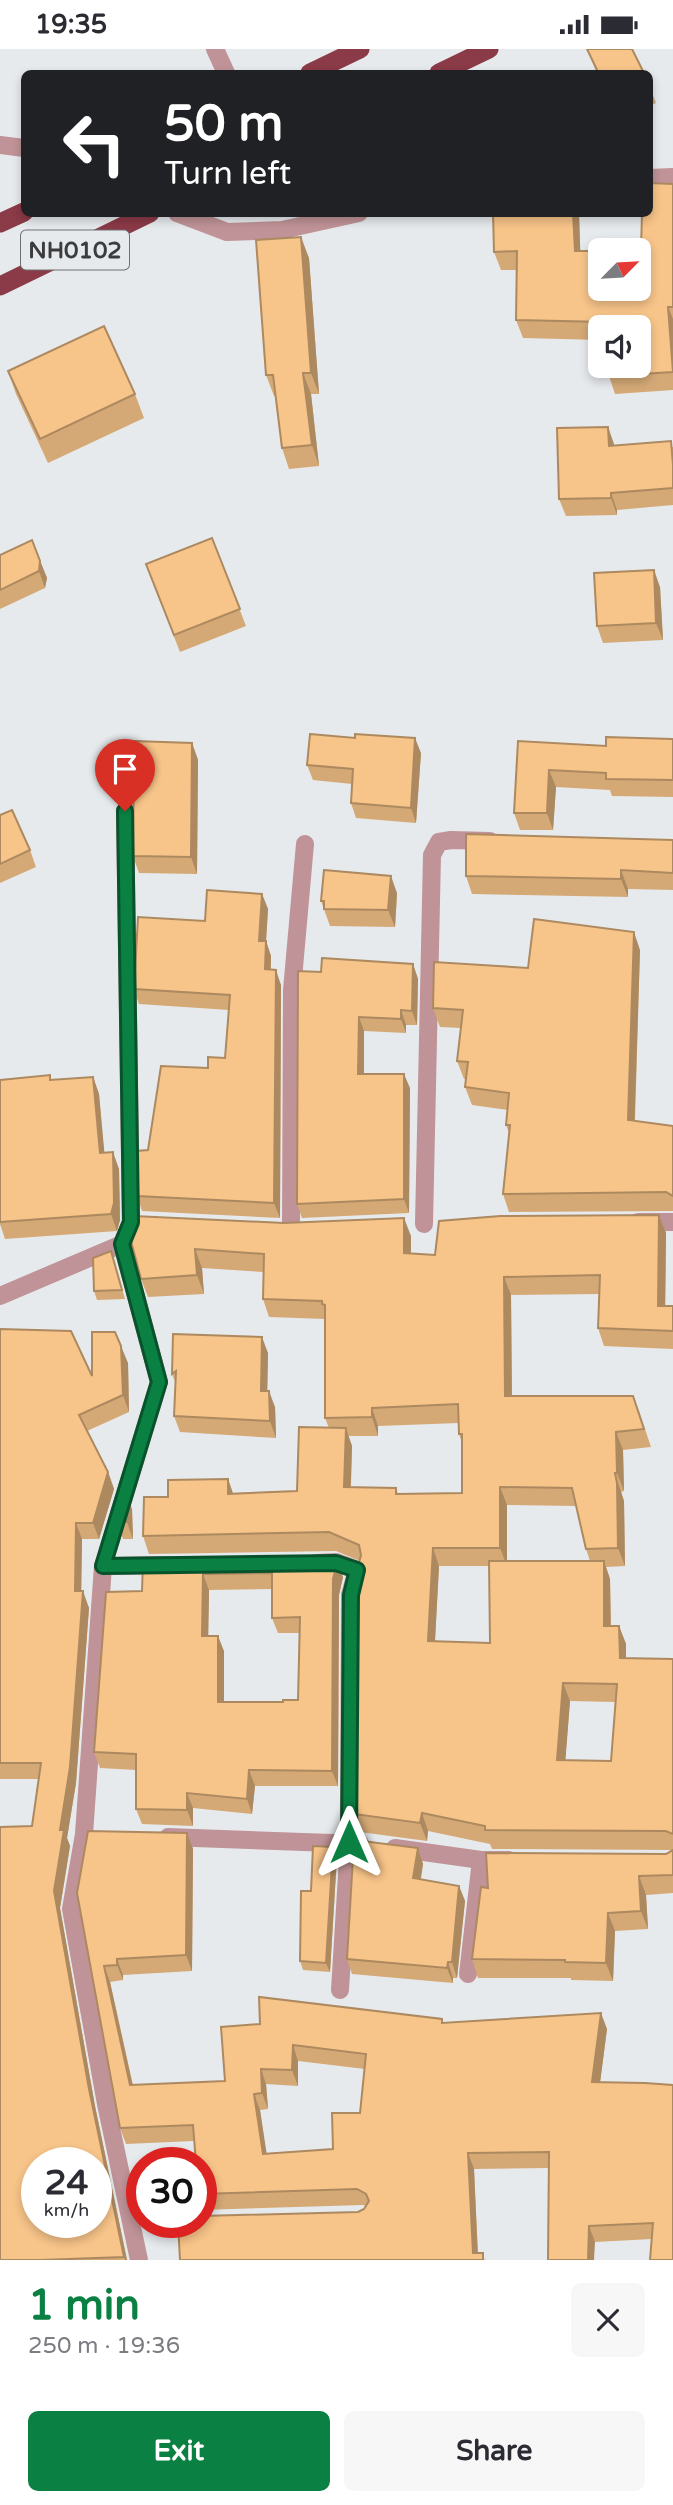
<!DOCTYPE html>
<meta charset="utf-8">
<style>
body{margin:0;font-family:"Varela Round",sans-serif;background:#f7f7f7;color:#2b2b33;height:100vh;display:flex;flex-direction:column;font-size:26px;white-space:nowrap}
*{box-sizing:border-box;margin:0}
p{font-size:23px;color:#7c7c81}
.icon{flex:none;width:38px;height:38px;fill:none;stroke:currentColor;stroke-width:2;stroke-linecap:round;stroke-linejoin:round}
.map{position:relative;height:2211px;overflow:hidden}
.side{display:flex;flex-direction:column;background:#fff;flex:1}
.side>*{flex:none}
.guide{position:absolute;left:21px;top:21px;width:632px;height:147px;border-radius:10px;box-shadow:0 4px 10px #0003;background:#202124;color:#fff;overflow:hidden}
.needle{width:46px;rotate:66deg}
.tools{position:absolute;left:588px;top:189px;display:grid;gap:14px}
.tools a{display:grid;place-items:center;width:63px;height:63px;border-radius:10px;background:#fff;box-shadow:0 4px 10px #0003;font-size:35px}
.speed{position:absolute;left:21px;top:2098px;display:flex;gap:14px;font-size:35px;font-weight:700;text-align:center}
.speed>*{display:grid;place-content:center;width:91px;height:91px;border-radius:50%;background:#fff;box-shadow:0 4px 10px #0003;line-height:1}
.speed small{font-size:18px;font-weight:400}
.speed .limit{border:10px solid #d22;background:#fff;color:#111}
.pin{position:absolute;display:grid;place-items:center;width:60px;height:60px;color:#fff;margin:-72px -30px;border-radius:50% 50% 50% 0;rotate:-45deg;box-shadow:0 0 7px #0007}
.pin .icon{rotate:45deg}
.me{position:absolute;width:77px;margin:-38px;rotate:0deg;stroke-linejoin:round;filter:drop-shadow(0 0 5px #0008)}
.turn{display:flex;align-items:center;gap:24px;height:147px;padding:0 28px;font-size:32px}
.turn .icon{width:91px;height:91px;stroke-width:2.5}
.turn b{display:block;font-size:49px;line-height:60px}
.round{display:grid;place-items:center;flex:none;width:74px;height:74px;border-radius:10px;background:#f7f7f7}
.overview{display:flex;align-items:center;justify-content:space-between;height:119px;padding:0 28px}
h1{font-size:42px;font-weight:700;line-height:52px;color:#0b8043}
.cta{display:flex;gap:14px;margin-top:auto;padding:14px 28px}
.cta a{flex:1;height:80px;border-radius:10px;background:#0b8043;color:#fff;font-size:28px;font-weight:700;line-height:80px;text-align:center}
.cta a+a{background:#f7f7f7;color:#2b2b33}
.status{display:flex;justify-content:space-between;align-items:center;height:49px;padding:0 35px;background:#fff;direction:ltr}
.status svg{height:19px;fill:currentColor}
.map>svg:first-child{display:block}
.lines{fill:none;stroke-linecap:round;stroke-linejoin:round}
.minor{stroke:#bf9397;stroke-width:18}
.trunk{stroke:#8b3a47;stroke-width:19}
.wall{fill:#d4a976;fill-rule:evenodd}
.shaded-wall{fill:#ad8960}
.building{fill:#f7c489;stroke:#ad8960;stroke-width:2;fill-rule:evenodd}
.route-casing{stroke:#07532c;stroke-width:18}
.route{stroke:#0b8043;stroke-width:12}
.labels{text-anchor:middle;stroke-width:5;stroke-linejoin:round;paint-order:stroke}
.shield{fill:#e7eaed;stroke:#6f7072;stroke-width:2}
.shield-label{font-size:23px;font-weight:bold;fill:#3b3c3d}
</style>
<div class="status"><b>19:35</b><svg viewBox="0 0 49 12"><path d="M0 12V9h3v3zM5 12V6h3v6zM10 12V3h3v9zM15 12V0h3v12zM26 1h20v11H26zM47 4h2v5h-2z"/></svg></div>
<div class="map">
<svg width="673" height="2211" viewBox="0 0 673 2211">
<rect width="100%" height="100%" fill="#e7eaed"/>
<g class="lines">
<g class="minor">
<polyline points="215,0 226,24"/>
<polyline points="0,96 24,99"/>
<polyline points="649,129 673,128"/>
<polyline points="177,164 227,183 282,181 359,164"/>
<polyline points="638,1173 673,1173"/>
<polyline points="424,1175 432,806 439,793 451,791 490,792"/>
<polyline points="291,1181 292,941 305,795"/>
<polyline points="122,1195 131,1173 125,762"/>
<polyline points="0,1247 122,1195 159,1333 103,1517 84,1785 71,1860 106,2055 139,2211"/>
<polyline points="316,1514 336,1513 357,1521 350,1546 349,1793 340,1941"/>
<polyline points="103,1517 166,1516"/>
<polyline points="168,1788 360,1795"/>
<polyline points="395,1799 481,1811 509,1811"/>
<polyline points="468,1925 481,1811"/>
</g>
<g class="trunk">
<polyline points="310,24 360,0"/>
<polyline points="439,24 489,0"/>
<polyline points="0,174 24,163"/>
<polyline points="0,237 150,164"/>
</g>
</g>
<g class="wall">
<polygon points="587,0 632,0 597,24"/>
<polygon points="649,36 656,54 649,57"/>
<polygon points="673,135 673,341 615,345 609,327 639,278 600,278 600,291 523,289 516,271 517,221 501,221 494,203 493,164 579,164 580,202 641,201"/>
<polygon points="309,209 319,345 311,345 319,417 289,420 282,399 276,347 274,347 266,326"/>
<polygon points="8,322 135,345 144,369 48,414 16,345"/>
<polygon points="608,378 614,397 673,398 673,456 617,461 617,466 566,467 559,450"/>
<polygon points="212,489 246,577 180,603 152,532"/>
<polygon points="32,491 47,529 45,539 0,560 0,506"/>
<polygon points="660,538 663,591 603,594 597,577"/>
<polygon points="673,690 673,748 612,747 610,741 556,738 553,781 520,781 514,764 518,692 606,697"/>
<polygon points="192,694 198,711 197,825 139,824 133,807"/>
<polygon points="421,704 416,774 356,769 351,754 352,735 313,731 307,716"/>
<polygon points="0,766 30,801 36,818 0,834"/>
<polygon points="673,791 673,841 628,840 628,848 472,845 466,827"/>
<polygon points="397,844 395,878 330,877 321,852"/>
<polygon points="262,845 268,860 266,892 271,907 271,920 281,936 280,1169 142,1162 137,1147 148,1101 208,1019 225,1009 229,961 139,955 134,940 205,872"/>
<polygon points="640,901 635,1072 673,1077 673,1162 509,1163 503,1145 509,1084 506,1076 508,1061 472,1056 465,1038 466,1030 464,1030 457,1012 461,979 440,978 433,959 528,919"/>
<polygon points="413,915 418,930 417,976 406,976 406,984 364,982 364,1025 410,1039 409,1164 302,1169 297,1155 321,923"/>
<polygon points="93,1028 99,1045 104,1104 119,1120 120,1171 117,1182 5,1190 0,1175 0,1031 52,1031"/>
<path d="M659,1166l7,18 -1,73h8v43l-69,-3 -6,-18 1,-34 -88,1 1,101h121l7,18 11,33 -28,3 1,41 -3,1 3,9 1,65 -19,1 4,12 1,47h8l7,18v14l47,1v191l-181,-1 -2,-5 -62,-13 -1,10 -67,-9 -6,-18 2,-39 -2,-7 6,-207 -24,-10 -187,3 -6,-18 25,-39 60,-18 5,14 64,-2 32,-63 -4,-10v-99l-56,-2 -6,-18v-27l-61,-4 2,26 -56,3 -7,-18 -15,-57 285,14v18l24,1zM459,1374v11l3,9v50l-64,1 -2,-6 -45,-1 1,-41 -4,-10h30v-10zM507,1456l69,1 10,43 4,12h-83zM439,1517h50l1,77 -55,-2zM570,1652l45,1 -4,59 -46,-1z"/>
<polygon points="111,1202 125,1250 97,1251 94,1242"/>
<polygon points="0,1280 92,1327 128,1314 129,1363 87,1382 108,1423 114,1440 99,1490 82,1490 81,1542 89,1559 76,1734 67,1789 70,1797 60,1859 95,2057 127,2211 0,2211 32,1777 38,1730 0,1730"/>
<polygon points="173,1285 268,1304 267,1342 275,1358 276,1389 180,1383 174,1367 176,1335 172,1325"/>
<polygon points="132,1460 133,1490 123,1490 117,1473"/>
<path d="M143,1512l200,16 -4,18 -1,191h-83l-3,28 -59,-6v18l-51,-2 -6,-15v-39l-36,-2 -6,-16 48,-161zM272,1540v29l6,15h21l-1,67 -15,2h-59v-51l-16,-15 1,-46z"/>
<path d="M187,1784l6,16 -1,122 -69,4v5l-13,2 23,103 92,-4 -4,-54 223,-4 163,6 -7,54 73,2 -21,154 -57,3 -46,-74 -75,1 4,84 8,7 -128,-48 6,-3 2,-3 -3,-1 -162,5v-47l-7,-22 -68,3 -6,-16 -43,-235zM298,2012l67,8 -5,44 -27,36 -67,4 -6,-43 8,-1 -2,-25 32,2z"/>
<polygon points="418,1799 423,1815 421,1830 459,1837 465,1852 457,1929 453,1929 453,1934 352,1925 347,1910"/>
<polygon points="673,1801 673,1844 646,1846 648,1880 615,1882 613,1932 571,1931 571,1929 478,1929 472,1910 488,1839 666,1805"/>
<polygon points="337,1807 330,1923 303,1921 300,1912 311,1842"/>
</g>
<g class="shaded-wall">
<polygon points="573,164 579,164 581,221 575,202"/>
<polygon points="301,188 309,209 319,345 311,324"/>
<polygon points="668,258 673,270 673,318"/>
<polygon points="303,324 311,345 319,417 312,396"/>
<polygon points="608,378 614,395 615,414 609,397"/>
<polygon points="611,444 617,461 617,466 611,449"/>
<polygon points="40,512 47,529 45,539 39,522"/>
<polygon points="654,521 660,538 663,591 656,574"/>
<polygon points="415,689 421,704 416,774 411,759"/>
<polygon points="192,694 198,711 197,825 191,808"/>
<polygon points="549,721 556,738 553,781 547,764"/>
<polygon points="621,821 628,840 628,848 621,830"/>
<polygon points="391,827 397,844 395,878 388,861"/>
<polygon points="262,845 268,860 266,892 271,907 270,935 265,920 259,892"/>
<polygon points="634,883 640,901 634,1089 628,1071"/>
<polygon points="413,915 418,930 417,976 412,962"/>
<polygon points="276,921 281,936 280,1169 274,1154"/>
<polygon points="401,961 406,976 406,984 401,970"/>
<polygon points="359,968 364,982 364,1039 358,1025"/>
<polygon points="404,1025 410,1039 409,1164 404,1150"/>
<polygon points="93,1028 99,1045 106,1121 100,1104"/>
<polygon points="113,1103 119,1120 120,1171 117,1182 111,1165"/>
<polygon points="659,1166 666,1184 665,1275 658,1257"/>
<polygon points="404,1169 411,1187 411,1223 404,1204"/>
<polygon points="195,1200 202,1219 204,1245 197,1226"/>
<polygon points="504,1228 511,1246 512,1365 505,1347"/>
<polygon points="262,1288 268,1304 267,1359 261,1342"/>
<polygon points="121,1297 128,1314 129,1363 123,1346"/>
<polygon points="269,1342 275,1358 276,1389 270,1372"/>
<polygon points="372,1359 378,1377 378,1387 372,1368"/>
<polygon points="346,1379 352,1397 350,1457 344,1438"/>
<polygon points="616,1383 623,1401 624,1442 617,1424"/>
<polygon points="108,1423 114,1440 99,1490 93,1474"/>
<polygon points="615,1424 624,1452 625,1517 618,1499"/>
<polygon points="228,1430 234,1448 228,1445"/>
<polygon points="500,1438 507,1456 507,1517 500,1499"/>
<polygon points="126,1443 132,1460 133,1490 127,1473"/>
<polygon points="76,1474 82,1490 81,1559 75,1542"/>
<polygon points="433,1499 439,1517 434,1610 428,1592"/>
<polygon points="338,1512 343,1528 339,1546 338,1737 332,1722 333,1530"/>
<polygon points="604,1512 610,1530 611,1595 604,1577"/>
<polygon points="203,1525 209,1541 208,1602 202,1587"/>
<polygon points="83,1542 89,1559 76,1734 67,1789 70,1797 60,1859 95,2057 127,2211 125,2211 124,2208 89,2040 54,1842"/>
<polygon points="619,1577 626,1595 626,1627 620,1609"/>
<polygon points="218,1587 224,1602 224,1668 218,1653"/>
<polygon points="563,1634 570,1652 564,1730 557,1711"/>
<polygon points="249,1721 255,1737 252,1765 247,1750"/>
<polygon points="187,1744 193,1759 193,1777 187,1761"/>
<polygon points="422,1764 428,1782 427,1792 420,1774"/>
<polygon points="187,1784 193,1800 192,1922 186,1906"/>
<polygon points="333,1798 337,1807 330,1923 326,1914"/>
<polygon points="418,1799 423,1815 418,1844 413,1829"/>
<polygon points="639,1827 646,1846 648,1880 641,1862"/>
<polygon points="459,1837 465,1852 457,1929 452,1913"/>
<polygon points="608,1864 615,1882 613,1932 606,1914"/>
<polygon points="117,1910 123,1926 123,1931 117,1916"/>
<polygon points="448,1913 453,1929 453,1934 447,1919"/>
<polygon points="104,1917 110,1933 136,2052 130,2036"/>
<polygon points="601,1964 607,1980 598,2049 592,2033"/>
<polygon points="293,1996 298,2012 298,2037 292,2021"/>
<polygon points="261,2020 266,2035 268,2060 262,2044"/>
<polygon points="254,2045 260,2061 269,2120 263,2105"/>
<polygon points="468,2104 474,2120 478,2211 473,2204"/>
<polygon points="589,2177 595,2193 594,2211 588,2211"/>
</g>
<g class="building">
<polygon points="587,0 632,0 644,24 595,24 598,23"/>
<polygon points="649,134 673,135 673,258 668,258 673,323 609,327 608,317 639,317 639,278 605,278 605,273 516,271 517,202 494,203 493,164 573,164 575,202 600,202 600,240 639,240 639,201 618,201 641,201 642,164 649,164"/>
<polygon points="301,188 311,324 303,324 312,396 282,399 273,326 266,326 256,191"/>
<polygon points="104,277 135,345 40,390 8,322"/>
<polygon points="608,378 609,397 671,392 673,416 673,439 611,444 611,449 559,450 557,379"/>
<polygon points="212,489 240,560 174,586 146,515"/>
<polygon points="32,491 40,512 39,522 0,541 0,506"/>
<polygon points="654,521 656,574 597,577 594,524"/>
<polygon points="310,685 355,689 355,685 415,689 411,759 351,754 353,720 307,716"/>
<polygon points="606,688 673,690 673,731 606,730 606,724 549,721 547,764 514,764 518,692 606,697"/>
<polygon points="134,692 192,694 191,808 133,807"/>
<polygon points="12,761 30,801 0,815 0,766"/>
<polygon points="466,785 673,791 673,824 621,821 621,830 466,827"/>
<polygon points="324,821 391,827 388,861 324,860 324,852 321,852"/>
<polygon points="207,841 262,845 259,892 266,892 265,920 276,921 274,1154 137,1147 136,1102 148,1101 161,1017 208,1019 208,1008 225,1009 230,946 134,940 138,868 205,872"/>
<polygon points="534,870 634,883 628,1071 673,1077 673,1147 666,1143 503,1145 510,1076 506,1076 509,1044 465,1038 468,1013 457,1012 463,961 433,959 434,913 528,919"/>
<polygon points="322,909 413,915 412,962 401,961 401,970 359,968 358,1025 404,1025 404,1150 297,1155 298,922 321,923"/>
<polygon points="50,1026 50,1031 93,1028 100,1104 113,1103 114,1154 111,1165 0,1173 0,1031"/>
<path d="M659,1166l-1,91h15v25l-75,-3 2,-53 -96,2 1,119h128l11,33 -28,3 1,41h-2l2,10 1,65 -32,1 -14,-61 -72,-1v61h-67l-5,93 62,2 -1,-82h115v65h15l1,32 53,1v175l-7,-3 -181,-1v-4l-63,-13 -2,10 -66,-9 3,-46h-3l1,-190 6,-23 -2,-10 -30,-13 -186,4 1,-39h24v-17l60,-1v15l69,-3 2,-64 47,1 -2,59 52,1v6l66,-1v-59h-3l-1,-30 -86,4v9l-47,1v-113l-3,-1v-3l-59,-2 1,-45 -69,-5 2,26 -56,4 -15,-57 8,-6 150,7 120,-5v35l31,2 4,-34 61,-5zM563,1634l54,1 -6,77 -54,-1z"/>
<polygon points="111,1202 122,1241 94,1242 93,1209"/>
<path d="M0,1280l71,2 21,45v-44h23l6,14 2,49 -44,20 29,57 -15,51h-17l-1,68h8l-13,176 -10,63h4l-10,61 35,198 35,168 -83,3h-41v-433l32,-1 9,-63h-41zM37,2114h59v60h-59z"/>
<polygon points="173,1285 262,1288 261,1342 269,1342 270,1372 174,1367 176,1322 172,1325"/>
<polygon points="126,1443 127,1473 117,1473"/>
<path d="M328,1509l10,3 -5,18 -1,192 -83,-1 -2,29 -60,-6v17l-51,-1v-55l-42,-2 12,-160 36,-1 1,-30zM272,1524v45l28,-1 -2,83h-15v2h-65v-66h-16l1,-62z"/>
<path d="M88,1782l99,2 -1,122 -69,4v6l-13,1 26,119 95,-4 -4,-54 39,-3 -1,-27 183,22v4l159,-10 -9,69 53,1 28,2v175h-23l3,-37 -64,3 -1,34h-40l1,-108 -81,1 5,100h10v7h-303l-2,-37h23v-7l157,-4 6,-3 5,-8 -3,-7 -9,-5 -156,5v-31h-5l-3,-38 -73,3 -43,-235zM293,1996l73,9 -6,59h-28l1,36 -70,5 -9,-60 8,-1 -1,-24 31,1z"/>
<polygon points="354,1791 418,1799 413,1829 459,1837 452,1913 448,1913 447,1919 347,1910"/>
<polygon points="313,1797 333,1798 326,1914 300,1912 301,1842 311,1842"/>
<polygon points="673,1801 673,1826 639,1827 641,1862 608,1864 606,1914 565,1913 565,1911 472,1910 481,1838 488,1839 486,1804 666,1805"/>
</g>
<g class="lines">
<defs>
<polyline id="route" points="125,762 131,1173 122,1195 159,1333 103,1517 336,1514 357,1521 351,1546 349,1793"/>
</defs>
<use href="#route" class="route-casing"/>
<use href="#route" class="route"/>
</g>
<g class="labels">
<rect class="shield" x="21" y="181.5" width="108" height="39" rx="5"/>
<g class="shield-label">
<text x="75" y="209">NH0102</text>
</g>
</g>
</svg>
<div class="tools">
<a><svg class="needle" viewBox="-14 -14 28 28"><path d="M0-13l5 13h-10z" fill="#e53935"/><path d="M0 13l5-13h-10z" fill="#7c7c81"/></svg></a>
<a><svg class="icon" aria-label="sound" viewBox="0 0 24 24"><path d="M4 9h4l5-4v14l-5-4H4zM17 9q2 3 0 6"/></svg></a>
</div>
<div class="speed"><div>24<small>km/h</small></div><div class="limit">30</div></div>
<div class="pin" style="left:125px;top:762px;background:#d93025"><svg class="icon" aria-label="arrive" viewBox="0 0 24 24"><path d="M6 21V4h12l-3 4 3 4H6"/></svg></div>
<svg class="me" style="left:349px;top:1793px" viewBox="-20 -20 40 40"><path d="M0-17L14 15 0 8-14 15z" fill="#0b8043" stroke="#fff" stroke-width="4"/></svg>
<div class="guide">
<div class="turn"><svg class="icon" aria-label="left" viewBox="0 0 24 24"><path d="M17 20v-9H6M10 6l-5 5 5 5"/></svg><div><b>50 m</b>Turn left</div></div>
</div>
</div>
<section class="side">
<div class="overview"><div><h1>1 min</h1><p>250 m · 19:36</p></div><a class="round"><svg class="icon" aria-label="close" viewBox="0 0 24 24"><path d="M6 6l12 12M18 6L6 18"/></svg></a></div>
<div class="cta"><a>Exit</a><a>Share</a></div>
</section>
